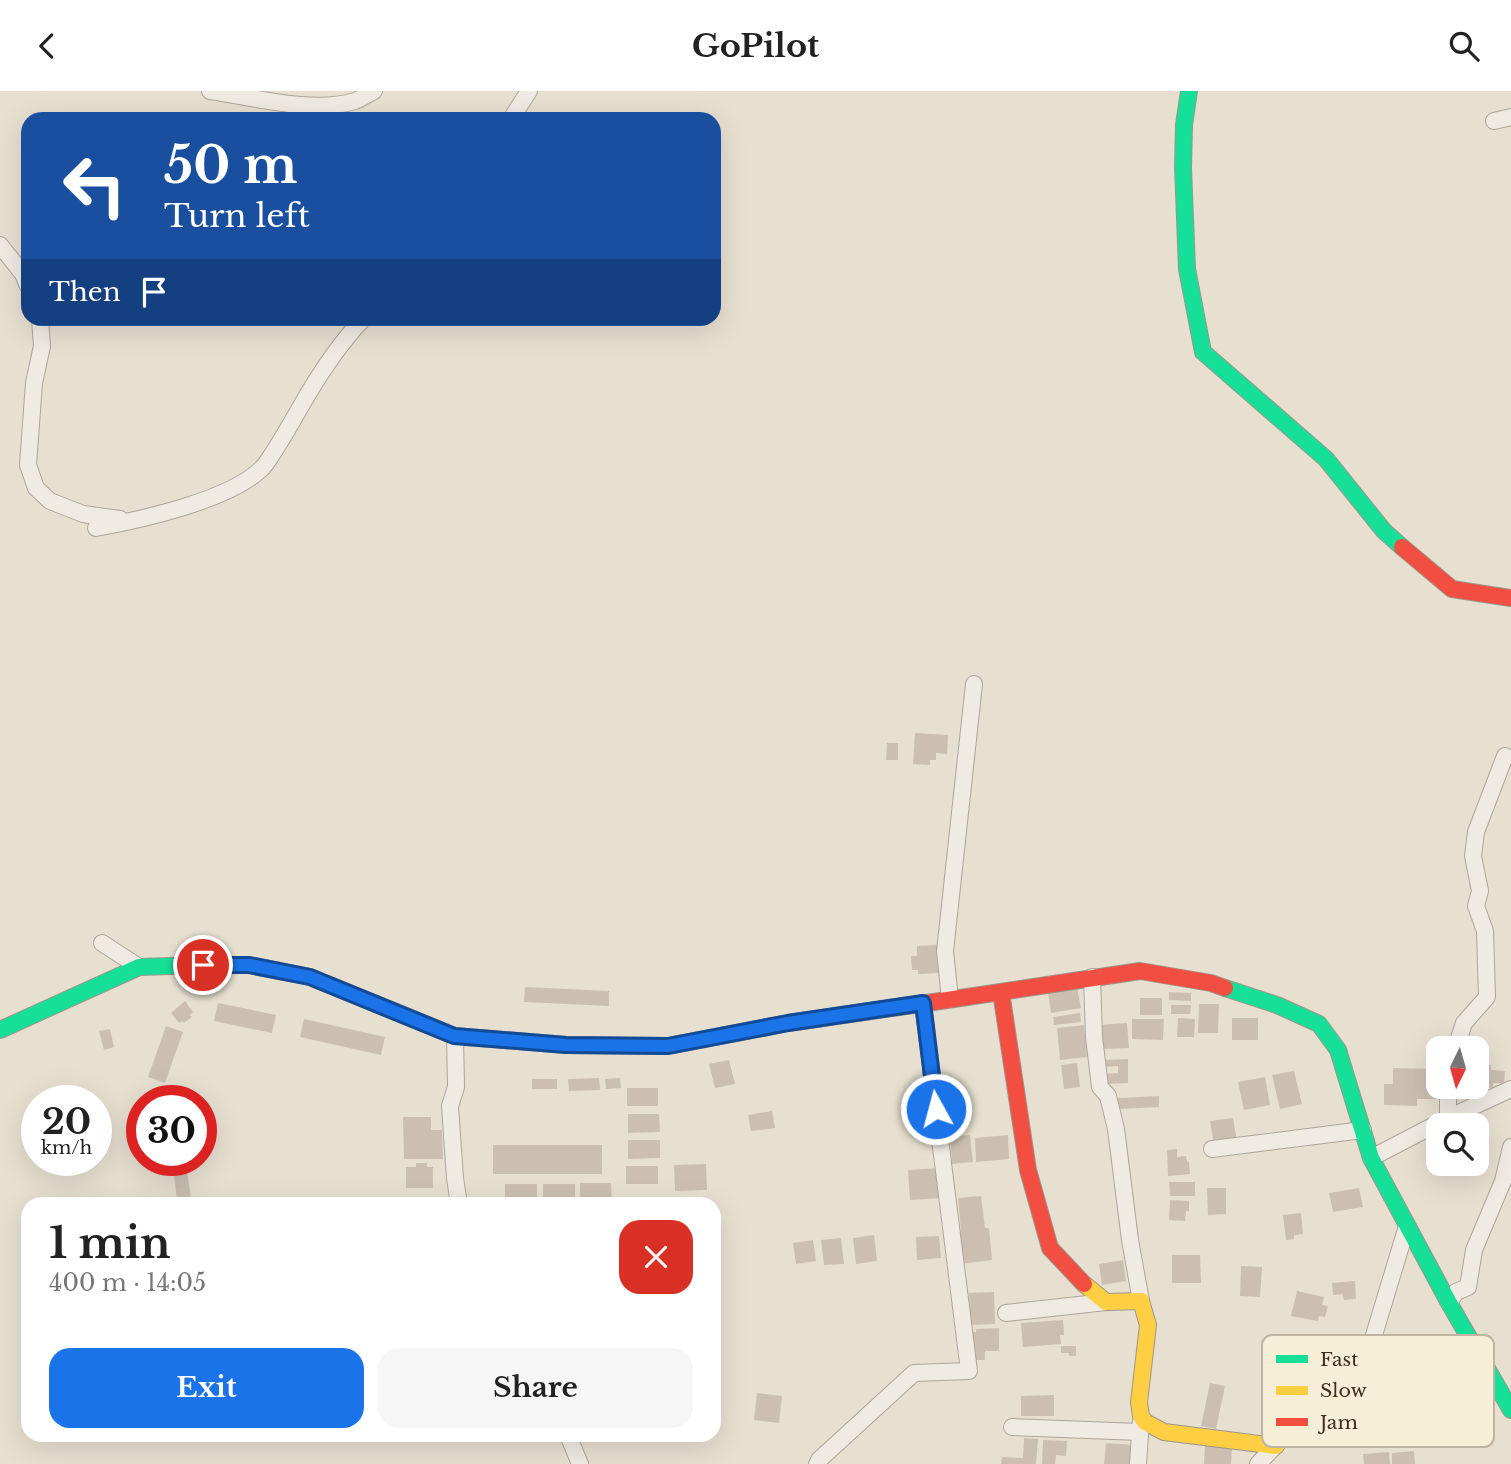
<!DOCTYPE html>
<meta charset="utf-8">
<style>
body{margin:0;font-family:"Libre Baskerville",serif;background:#f6f6f6;color:#222;height:100vh;display:flex;flex-direction:column;font-size:26px;white-space:nowrap}
*{box-sizing:border-box;margin:0}
p{font-size:23px;color:#767676}
.icon{flex:none;width:38px;height:38px;fill:none;stroke:currentColor;stroke-width:2;stroke-linecap:round;stroke-linejoin:round}
.map{position:relative;flex:1;overflow:hidden}
.drawer{position:absolute;left:21px;top:1106px;width:700px;height:245px;display:flex;flex-direction:column;background:#fff;border-radius:21px;box-shadow:0 7px 28px #0002}
.drawer>*{flex:none}
.top-card{position:absolute;left:21px;top:21px;width:700px;height:214px;border-radius:21px;box-shadow:0 7px 28px #0002;background:#1a4fa0;color:#fff;overflow:hidden}
.needle{width:46px;rotate:185deg}
.buttons{position:absolute;left:1426px;top:945px;display:grid;gap:14px}
.buttons a{display:grid;place-items:center;width:63px;height:63px;border-radius:14px;background:#fff;box-shadow:0 7px 28px #0002;font-size:35px}
.speed{position:absolute;left:21px;top:994px;display:flex;gap:14px;font-size:35px;font-weight:700;text-align:center}
.speed>*{display:grid;place-content:center;width:91px;height:91px;border-radius:50%;background:#fff;box-shadow:0 7px 28px #0002;line-height:1}
.speed small{font-size:18px;font-weight:400}
.speed .limit{border:10px solid #d22;background:#fff;color:#111}
.pin{position:absolute;display:grid;place-items:center;width:60px;height:60px;color:#fff;margin:-30px;border:4px solid #fff;border-radius:50%;box-shadow:0 2px 7px #0007}
.me{position:absolute;width:77px;margin:-38px;rotate:353deg;stroke-linejoin:round;filter:drop-shadow(0 0 5px #0008)}
.turn{display:flex;align-items:center;gap:24px;height:147px;padding:0 28px;font-size:32px}
.turn .icon{width:91px;height:91px;stroke-width:2.5}
.turn b{display:block;font-size:49px;line-height:60px}
.then{display:flex;align-items:center;height:66px;padding:0 28px;background:#0003;gap:14px;font-size:26px}
.round{display:grid;place-items:center;flex:none;width:74px;height:74px;border-radius:21px;background:#f6f6f6}
.overview{display:flex;align-items:center;justify-content:space-between;height:119px;padding:0 28px}
h1{font-size:42px;font-weight:700;line-height:52px}
.primary-button{display:flex;gap:14px;margin-top:auto;padding:14px 28px}
.primary-button a{flex:1;height:80px;border-radius:21px;background:#1a73e8;color:#fff;font-size:28px;font-weight:700;line-height:80px;text-align:center}
.primary-button a+a{background:#f6f6f6;color:#222}
header{display:flex;justify-content:space-between;align-items:center;height:91px;padding:0 28px;background:#fff;font-size:32px;font-weight:700}
.map>svg:first-child{display:block}
.building{fill:#cbbfb2}
.lines{fill:none;stroke-linecap:round;stroke-linejoin:round}
.street-casing{stroke:#ada599;stroke-width:18}
.fast-casing{stroke:#9c958a;stroke-width:18}
.slow-casing{stroke:#9c958a;stroke-width:18}
.jam-casing{stroke:#9c958a;stroke-width:18}
.street{stroke:#efebe3;stroke-width:16}
.fast{stroke:#16e098;stroke-width:16}
.slow{stroke:#ffcf43;stroke-width:16}
.jam{stroke:#f24e42;stroke-width:16}
.route-casing{stroke:#114b97;stroke-width:18}
.route{stroke:#1a73e8;stroke-width:12}
.key{fill:#f7eed8;stroke:#bfb4a1;stroke-width:2}
.key-label{font-size:19px;fill:#3d2e20}
</style>
<header><svg class="icon" aria-label="back" viewBox="0 0 24 24"><path d="M15 5l-7 7 7 7"/></svg>GoPilot<svg class="icon" aria-label="search" viewBox="0 0 24 24"><circle cx="10" cy="10" r="6"/><path d="M15 15l6 6"/></svg></header>
<div class="map">
<svg width="1511" height="1373" viewBox="0 0 1511 1373">
<rect width="100%" height="100%" fill="#e7e0d1"/>
<g class="building">
<polygon points="915,642 948,644 947,663 936,662 936,669 930,669 930,674 913,673"/>
<polygon points="887,652 898,652 898,669 886,669"/>
<polygon points="937,854 939,882 918,883 918,879 912,879 911,865 917,865 917,855"/>
<polygon points="525,896 609,900 609,915 524,911"/>
<polygon points="1077,896 1081,917 1051,922 1048,901"/>
<polygon points="1169,901 1191,902 1191,910 1169,909"/>
<rect x="1140" y="907" width="22" height="17"/>
<polygon points="185,910 193,921 190,924 192,926 184,932 182,930 179,932 171,922"/>
<polygon points="218,912 276,924 272,942 214,930"/>
<polygon points="1199,913 1219,913 1218,942 1198,942"/>
<polygon points="1171,914 1191,914 1190,923 1171,923"/>
<polygon points="1080,922 1081,931 1054,934 1053,926"/>
<polygon points="1178,927 1195,928 1194,946 1177,946"/>
<rect x="1232" y="927" width="26" height="22"/>
<polygon points="304,928 385,946 381,964 300,946"/>
<polygon points="1132,928 1164,928 1163,949 1132,948"/>
<polygon points="1127,932 1129,957 1099,958 1097,934"/>
<polygon points="1084,934 1087,966 1060,969 1057,937"/>
<polygon points="166,935 183,941 165,992 148,986"/>
<polygon points="110,938 114,956 104,959 99,940"/>
<polygon points="1128,968 1128,992 1104,993 1104,983 1118,982 1118,975 1103,976 1103,969"/>
<polygon points="729,969 735,993 715,997 709,973"/>
<polygon points="1077,972 1080,996 1064,998 1061,974"/>
<polygon points="1477,973 1491,974 1491,979 1505,980 1504,992 1493,992 1493,997 1477,996"/>
<polygon points="1393,977 1437,978 1437,1008 1417,1008 1417,1015 1384,1014 1384,993 1393,993"/>
<polygon points="1294,980 1302,1013 1280,1018 1272,984"/>
<polygon points="1265,986 1270,1014 1244,1019 1238,991"/>
<polygon points="599,987 600,999 569,1000 568,988"/>
<polygon points="620,987 621,997 606,998 605,988"/>
<rect x="532" y="988" width="25" height="10"/>
<rect x="627" y="997" width="31" height="18"/>
<polygon points="1159,1005 1159,1016 1119,1018 1118,1007"/>
<polygon points="772,1020 775,1037 751,1040 748,1024"/>
<polygon points="628,1023 659,1023 660,1041 628,1042"/>
<polygon points="403,1026 431,1026 431,1039 442,1039 443,1068 404,1068"/>
<polygon points="1233,1027 1237,1050 1214,1054 1210,1030"/>
<polygon points="970,1044 973,1071 952,1073 950,1046"/>
<polygon points="1008,1044 1009,1068 976,1071 975,1047"/>
<polygon points="628,1049 660,1049 660,1067 628,1068"/>
<rect x="493" y="1054" width="109" height="29"/>
<polygon points="1177,1058 1177,1066 1186,1065 1187,1071 1189,1071 1190,1083 1168,1085 1167,1059"/>
<polygon points="416,1072 427,1072 427,1076 433,1076 433,1097 406,1097 406,1076 416,1076"/>
<polygon points="186,1073 191,1108 177,1110 173,1075"/>
<polygon points="706,1073 707,1099 675,1100 674,1074"/>
<rect x="626" y="1075" width="32" height="18"/>
<polygon points="939,1077 942,1107 910,1109 908,1079"/>
<polygon points="1169,1091 1195,1091 1195,1105 1170,1105"/>
<polygon points="580,1092 611,1092 612,1113 580,1113"/>
<rect x="505" y="1093" width="32" height="20"/>
<rect x="543" y="1093" width="32" height="20"/>
<polygon points="1207,1097 1226,1097 1226,1123 1208,1124"/>
<polygon points="1359,1097 1363,1116 1333,1121 1329,1102"/>
<polygon points="981,1105 985,1137 989,1137 992,1169 960,1173 957,1140 961,1140 958,1107"/>
<polygon points="1170,1109 1189,1110 1189,1120 1186,1120 1185,1130 1169,1129"/>
<polygon points="1301,1122 1303,1143 1294,1144 1294,1148 1286,1149 1283,1124"/>
<polygon points="874,1144 877,1170 856,1173 853,1147"/>
<polygon points="939,1145 941,1167 917,1169 916,1146"/>
<polygon points="841,1147 844,1173 824,1174 821,1149"/>
<polygon points="813,1149 816,1170 796,1173 793,1152"/>
<polygon points="1172,1164 1200,1164 1201,1192 1172,1192"/>
<polygon points="1123,1169 1126,1190 1102,1194 1099,1173"/>
<polygon points="1241,1175 1262,1176 1260,1206 1240,1205"/>
<polygon points="1355,1190 1356,1208 1344,1209 1343,1203 1333,1204 1332,1192"/>
<polygon points="1297,1200 1324,1206 1322,1214 1328,1215 1325,1226 1319,1225 1318,1230 1291,1225"/>
<polygon points="994,1201 995,1233 970,1234 969,1202"/>
<polygon points="1063,1229 1064,1244 1060,1244 1061,1253 1023,1256 1021,1232"/>
<polygon points="999,1237 999,1260 985,1260 985,1269 975,1269 975,1260 972,1260 971,1241 976,1241 976,1238"/>
<polygon points="1319,1243 1341,1252 1339,1256 1344,1258 1339,1272 1312,1262"/>
<polygon points="1061,1255 1076,1255 1076,1265 1069,1265 1069,1262 1061,1262"/>
<polygon points="1210,1292 1225,1295 1216,1338 1201,1335"/>
<polygon points="757,1302 782,1305 779,1332 754,1329"/>
<polygon points="1054,1304 1054,1325 1021,1325 1021,1305"/>
<polygon points="1024,1347 1038,1348 1036,1373 1001,1373 1002,1366 1023,1367"/>
<polygon points="1043,1349 1067,1350 1066,1365 1056,1364 1055,1373 1042,1373"/>
<polygon points="1106,1352 1133,1354 1132,1373 1104,1373"/>
<polygon points="1205,1355 1232,1357 1231,1373 1204,1373"/>
<polygon points="1414,1360 1415,1373 1392,1373 1392,1362"/>
<polygon points="1389,1361 1390,1373 1364,1373 1363,1363"/>
</g>
<g class="lines">
<defs>
<g id="street">
<path d="M210,0c43,6 103,23 145,10 7,-3 13,-7 19,-10"/>
<polyline points="511,28 529,0"/>
<polyline points="1494,30 1511,26"/>
<polyline points="0,154 23,183 28,195"/>
<polyline points="40,228 42,255 34,292 28,374 36,397 50,410 83,423 120,428"/>
<path d="M96,437c44,-8 134,-28 165,-59 4,-3 7,-8 10,-13 11,-16 20,-33 30,-50 16,-28 40,-64 62,-87"/>
<polyline points="102,852 139,876"/>
<polyline points="1092,886 1094,946 1100,996 1108,1005 1116,1038 1130,1149 1141,1210"/>
<polyline points="950,908 945,860 974,593"/>
<polyline points="455,945 456,996 450,1015 455,1087 459,1113"/>
<polyline points="1456,957 1464,932 1487,906 1485,840 1476,815 1480,800 1473,765 1476,741 1505,665"/>
<polyline points="1448,1027 1448,996"/>
<polyline points="1212,1058 1363,1039"/>
<polyline points="1371,1067 1448,1027 1511,998"/>
<polyline points="1449,1212 1456,1201 1468,1196 1474,1159 1503,1090 1511,1056"/>
<polyline points="1006,1222 1106,1211"/>
<polyline points="1012,1336 1140,1341"/>
<polyline points="568,1344 580,1373"/>
<polyline points="817,1373 819,1369 914,1282 969,1280 923,912"/>
<polyline points="1138,1373 1141,1330"/>
<polyline points="1258,1373 1371,1254 1407,1135"/>
</g>
<g id="fast">
<polyline points="1189,0 1184,34 1183,76 1187,178 1203,261 1326,368 1384,440 1402,456"/>
<polyline points="1225,897 1277,914 1319,933 1338,959 1371,1067 1449,1212 1511,1319"/>
<polyline points="0,939 139,876 203,874 249,874 310,886 455,945 566,954 668,955 788,932 927,912"/>
</g>
<polyline id="slow" points="1084,1193 1106,1211 1141,1210 1148,1234 1139,1311 1141,1325 1145,1331 1164,1341 1276,1355"/>
<g id="jam">
<polyline points="1402,456 1452,498 1511,507"/>
<polyline points="1001,901 1028,1079 1050,1157 1084,1193"/>
<polyline points="927,912 1140,880 1211,892 1225,897"/>
</g>
</defs>
<use href="#street" class="street-casing"/>
<use href="#fast" class="fast-casing"/>
<use href="#slow" class="slow-casing"/>
<use href="#jam" class="jam-casing"/>
<use href="#street" class="street"/>
<use href="#fast" class="fast"/>
<use href="#slow" class="slow"/>
<use href="#jam" class="jam"/>
</g>
<g class="lines">
<defs>
<polyline id="route" points="203,874 249,874 310,886 454,945 566,954 668,955 788,932 923,912 936,1018"/>
</defs>
<use href="#route" class="route-casing"/>
<use href="#route" class="route"/>
</g>
<rect x="1262" y="1244" width="232" height="112" rx="10" class="key"/>
<rect x="1276" y="1264" width="32" height="8" fill="#16e098"/>
<rect x="1276" y="1295" width="32" height="9" fill="#ffcf43"/>
<rect x="1276" y="1327" width="32" height="8" fill="#f24e42"/>
<g class="key-label">
<text x="1320" y="1275">Fast</text>
<text x="1320" y="1306">Slow</text>
<text x="1320" y="1338">Jam</text>
</g>
</svg>
<div class="buttons">
<a><svg class="needle" viewBox="-14 -14 28 28"><path d="M0-13l5 13h-10z" fill="#e53935"/><path d="M0 13l5-13h-10z" fill="#767676"/></svg></a>
<a><svg class="icon" aria-label="search" viewBox="0 0 24 24"><circle cx="10" cy="10" r="6"/><path d="M15 15l6 6"/></svg></a>
</div>
<div class="speed"><div>20<small>km/h</small></div><div class="limit">30</div></div>
<div class="pin" style="left:203px;top:874px;background:#d93025"><svg class="icon" aria-label="arrive" viewBox="0 0 24 24"><path d="M6 21V4h12l-3 4 3 4H6"/></svg></div>
<svg class="me" style="left:936px;top:1018px" viewBox="-20 -20 40 40"><circle r="17" fill="#1a73e8" stroke="#fff" stroke-width="3"/><path d="M0-11L8 9 0 5-8 9z" fill="#fff"/></svg>
<div class="top-card">
<div class="turn"><svg class="icon" aria-label="left" viewBox="0 0 24 24"><path d="M17 20v-9H6M10 6l-5 5 5 5"/></svg><div><b>50 m</b>Turn left</div></div>
<div class="then">Then<svg class="icon" aria-label="arrive" viewBox="0 0 24 24"><path d="M6 21V4h12l-3 4 3 4H6"/></svg></div>
</div>
<section class="drawer">
<div class="overview"><div><h1>1 min</h1><p>400 m · 14:05</p></div><a class="round" style="background:#d93025;color:#fff"><svg class="icon" aria-label="close" viewBox="0 0 24 24"><path d="M6 6l12 12M18 6L6 18"/></svg></a></div>
<div class="primary-button"><a>Exit</a><a>Share</a></div>
</section>
</div>
